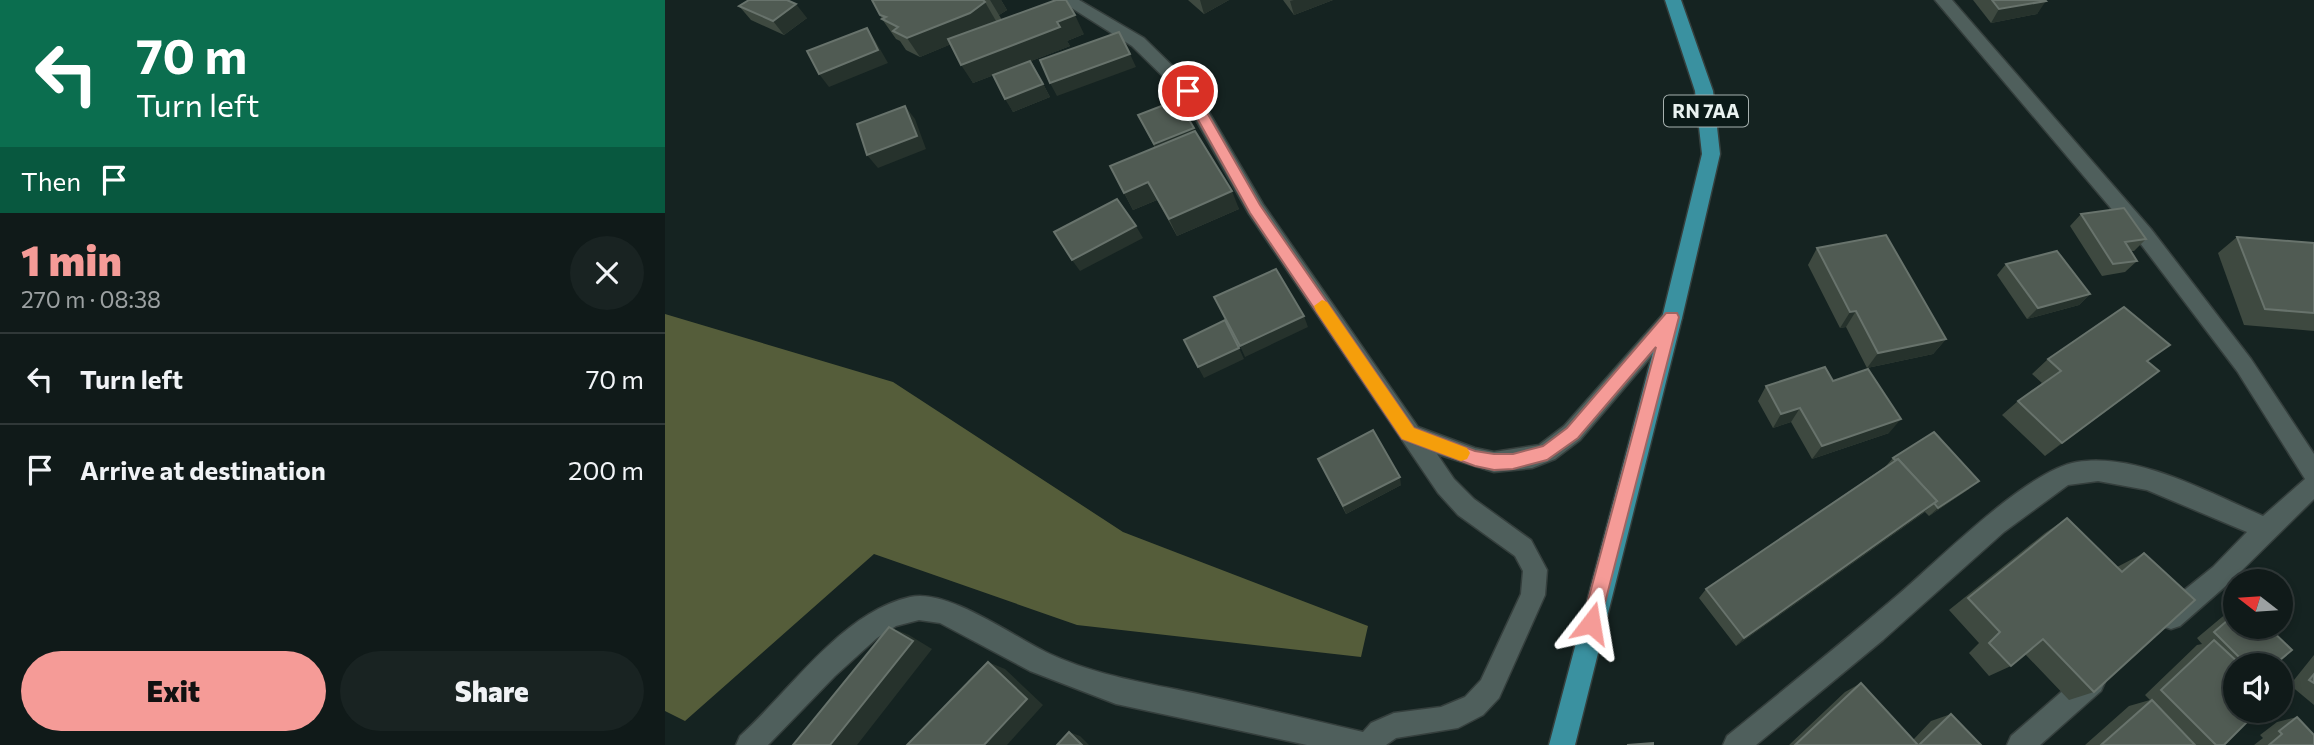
<!DOCTYPE html>
<meta charset="utf-8">
<style>
body{margin:0;font-family:Commissioner,sans-serif;background:#192322;color:#f1f3f6;height:100vh;display:flex;flex-direction:column;font-size:26px;white-space:nowrap}
*{box-sizing:border-box;margin:0}
p{font-size:23px;color:#9ca1a2}
.icon{flex:none;width:38px;height:38px;fill:none;stroke:currentColor;stroke-width:2;stroke-linecap:round;stroke-linejoin:round}
.map{position:relative;flex:1;overflow:hidden}
.panel{display:flex;flex-direction:column;background:#101a19;width:665px}
.panel>*{flex:none}
.top-card{background:#0b6e4f;color:#fff;overflow:hidden}
.needle{width:46px;rotate:287deg}
.controls{position:absolute;left:1558px;top:569px;display:grid;gap:14px}
.controls a{display:grid;place-items:center;width:70px;height:70px;border-radius:50%;background:#101a19;box-shadow:0 4px 10px #0003,0 0 0 2px #303838;font-size:35px}
.pin{position:absolute;display:grid;place-items:center;width:60px;height:60px;color:#fff;margin:-30px;border:4px solid #fff;border-radius:50%;box-shadow:0 2px 7px #0007}
.me{position:absolute;width:77px;margin:-38px;rotate:14deg;stroke-linejoin:round;filter:drop-shadow(0 0 5px #0008)}
.turn{display:flex;align-items:center;gap:24px;height:147px;padding:0 21px;font-size:32px}
.turn .icon{width:91px;height:91px;stroke-width:2.5}
.turn b{display:block;font-size:49px;line-height:60px}
.then{display:flex;align-items:center;height:66px;padding:0 21px;background:#0003;gap:14px;font-size:26px}
.round{display:grid;place-items:center;flex:none;width:74px;height:74px;border-radius:37px;background:#192322}
.overview{display:flex;align-items:center;justify-content:space-between;height:119px;padding:0 21px}
h1{font-size:42px;font-weight:800;line-height:52px;color:#f59b97}
.button{display:flex;gap:14px;margin-top:auto;padding:14px 21px}
.button a{flex:1;height:80px;border-radius:42px;background:#f59b97;color:#111;font-size:28px;font-weight:800;line-height:80px;text-align:center}
.button a+a{background:#192322;color:#f1f3f6}
ul{padding:0;list-style:none}
li{display:flex;align-items:center;gap:21px;height:91px;padding:0 21px;border-top:2px solid #303838}
li div{flex:1}
li b{display:block;font-size:26px}
li em{font-style:normal}
main{display:flex;flex:1;min-height:0}
.map>svg:first-child{display:block}
.forest{fill:#555d3a}
.lines{fill:none;stroke-linecap:round;stroke-linejoin:round}
.minor-casing{stroke:#353f3d;stroke-width:3}
.major-casing{stroke:#353f3d;stroke-width:3}
.minor{fill:#4f5f5c;fill-rule:evenodd}
.major{fill:#3a91a0;fill-rule:evenodd}
.wall{fill:#3e4940}
.shaded-wall{fill:#26322c}
.building{fill:#505b53;stroke:#68736c;stroke-width:2}
.route{fill:#f59b97;stroke:#9f6562;stroke-width:2}
.slow{fill:#f59e0b}
.labels{text-anchor:middle;stroke-width:7;stroke-linejoin:round;paint-order:stroke}
.shield{fill:#0b1a18;stroke:#a6b1af;stroke-width:2}
.shield-label{font-size:19px;font-weight:bold;fill:#e9f2f0}
</style>
<main>
<section class="panel">
<div class="top-card">
<div class="turn"><svg class="icon" aria-label="left" viewBox="0 0 24 24"><path d="M17 20v-9H6M10 6l-5 5 5 5"/></svg><div><b>70 m</b>Turn left</div></div>
<div class="then">Then<svg class="icon" aria-label="arrive" viewBox="0 0 24 24"><path d="M6 21V4h12l-3 4 3 4H6"/></svg></div>
</div>
<div class="overview"><div><h1>1 min</h1><p>270 m · 08:38</p></div><a class="round"><svg class="icon" aria-label="close" viewBox="0 0 24 24"><path d="M6 6l12 12M18 6L6 18"/></svg></a></div>
<ul>
<li><svg class="icon" aria-label="left" viewBox="0 0 24 24"><path d="M17 20v-9H6M10 6l-5 5 5 5"/></svg><div><b>Turn left</b></div><em>70 m</em></li>
<li><svg class="icon" aria-label="arrive" viewBox="0 0 24 24"><path d="M6 21V4h12l-3 4 3 4H6"/></svg><div><b>Arrive at destination</b></div><em>200 m</em></li>
</ul>
<div class="button"><a>Exit</a><a>Share</a></div>
</section>
<div class="map">
<svg width="1649" height="745" viewBox="0 0 1649 745">
<rect width="100%" height="100%" fill="#152321"/>
<polygon class="forest" points="0,314 228,382 458,532 703,626 696,657 412,625 209,554 20,721 0,711"/>
<g class="lines">
<defs>
<g id="minor">
<path d="M394,0h20l65,38 50,49 69,117 155,223 57,21 19,4 45,-7 25,-19 101,-114 7,-2 7,2 3,6 -3,6 -99,116 -25,19 -23,9 -38,4 -57,-18 17,25 20,20 57,41 16,30 -2,25 -46,103 -16,17 -25,13 -62,10 -10,7h-79l-191,-41 -86,-33 -90,-48 -21,-3 -23,6 -19,12 -42,38 -67,69h-32l4,-9c50,-45 102,-124 170,-139 38,-9 105,41 140,57 48,22 97,29 148,40 55,12 110,25 165,38l8,-9 23,-10 47,-6 24,-10 16,-17 40,-86 2,-23 -8,-15 -57,-41 -20,-22 -189,-279 -67,-119 -50,-49z"/>
<path d="M1270,0h17l199,229 100,130 63,95v45l-85,84 -49,43 -9,3 -9,-3 -3,-9 3,-9 51,-41 34,-35 -100,-42 -49,-9 -30,4 -64,47 -121,108 -127,105h-33l4,-9c58,-47 116,-94 172,-142 40,-34 128,-124 178,-132 59,-10 133,31 186,54l42,-37 -68,-108 -100,-132z"/>
<polygon points="1427,669 1436,673 1440,682 1436,691 1375,745 1342,745 1346,736 1418,673"/>
</g>
<polygon id="major" points="1000,0 1016,0 1048,91 1055,154 1017,318 910,745 884,745 997,318 1037,154 1030,91"/>
</defs>
<use href="#minor" class="minor-casing"/>
<use href="#major" class="major-casing"/>
<use href="#minor" class="minor"/>
<use href="#major" class="major"/>
</g>
<g class="wall">
<polygon points="207,0 336,0 342,10 334,15 337,20 419,34 402,41 405,46 366,61 385,97 348,112 329,75 308,83 286,44 255,57 241,50 235,41 231,39 217,19"/>
<polygon points="523,0 564,0 539,14"/>
<polygon points="618,0 668,0 629,15"/>
<polygon points="1308,0 1380,0 1372,14 1326,23"/>
<polygon points="74,6 142,18 119,35 86,20"/>
<polygon points="473,115 530,131 574,209 512,236 492,200 468,210 445,166 490,148"/>
<polygon points="1416,214 1481,239 1469,251 1466,251 1472,261 1460,272 1437,276 1405,226"/>
<polygon points="1572,237 1649,243 1649,331 1579,325 1553,253"/>
<polygon points="1152,248 1281,339 1268,354 1202,368 1181,327 1175,328 1143,265"/>
<polygon points="1341,264 1425,294 1414,305 1362,319 1332,275"/>
<polygon points="1383,359 1484,362 1494,371 1380,456 1337,415 1353,401 1377,383 1367,374"/>
<polygon points="1168,381 1224,433 1147,459 1126,422 1108,428 1093,401 1101,386"/>
<polygon points="1228,458 1304,489 1264,516 1260,512 1071,646 1034,598 1041,589 1220,467"/>
<polygon points="653,459 736,485 681,514"/>
<polygon points="1402,518 1452,567 1479,553 1429,692 1404,700 1360,654 1346,666 1324,676 1304,653 1314,643 1284,610 1380,533"/>
<polygon points="1570,610 1570,626 1609,665 1570,665 1559,745 1420,745 1464,706 1485,700 1480,695 1532,645 1537,644 1532,638 1563,612"/>
<polygon points="1649,655 1649,705 1625,685"/>
<polygon points="1196,683 1248,740 1266,721 1286,714 1316,745 1124,745 1180,692"/>
<polygon points="1632,717 1649,745 1589,745 1598,738 1595,735 1612,722"/>
</g>
<g class="shaded-wall">
<polygon points="325,0 336,0 342,10 334,15"/>
<polygon points="535,0 564,0 539,14"/>
<polygon points="629,0 668,0 629,15 625,1"/>
<polygon points="1381,1 1372,14 1326,23 1334,9"/>
<polygon points="320,2 331,21 316,32 255,57 242,38"/>
<polygon points="131,4 142,18 119,35 108,21"/>
<polygon points="410,15 419,34 402,41 405,46 366,61 385,97 348,112 340,99 366,61 308,83 296,65 392,22"/>
<polygon points="202,28 211,42 223,63 164,87 154,74"/>
<polygon points="465,54 471,67 392,96 385,83"/>
<polygon points="240,106 250,119 261,149 213,168 202,155"/>
<polygon points="529,128 534,141 495,157 489,144"/>
<polygon points="483,182 492,200 468,210 459,193"/>
<polygon points="567,191 574,209 512,236 504,219"/>
<polygon points="471,226 478,238 415,271 407,260"/>
<polygon points="1425,294 1414,305 1362,319 1373,308"/>
<polygon points="1191,311 1181,327 1175,328 1185,312"/>
<polygon points="639,316 643,327 580,357 575,346"/>
<polygon points="1281,339 1268,354 1202,368 1213,353"/>
<polygon points="574,348 579,359 539,378 533,367"/>
<polygon points="1494,371 1475,386 1380,456 1397,443"/>
<polygon points="1135,408 1126,422 1108,428 1116,414"/>
<polygon points="1236,419 1224,433 1147,459 1157,446"/>
<polygon points="735,477 736,485 681,514 678,506"/>
<polygon points="1314,481 1304,489 1264,516 1273,508"/>
<polygon points="1272,501 1258,513 1071,646 1079,638"/>
<polygon points="224,627 244,635 267,649 192,745 165,745"/>
<polygon points="323,662 340,669 378,705 342,745 319,745"/>
<polygon points="404,732 415,736 424,745 417,745"/>
</g>
<g class="building">
<polygon points="84,0 122,0 131,4 108,21 74,6"/>
<polygon points="207,0 318,0 320,2 305,13 242,38 228,31 233,27 217,19 221,17 215,15"/>
<polygon points="391,0 401,0 410,15 392,22 395,27 296,65 283,39"/>
<polygon points="1327,0 1380,0 1381,1 1334,9"/>
<polygon points="202,28 213,50 154,74 142,51"/>
<polygon points="454,32 465,54 385,83 375,60"/>
<polygon points="365,61 378,84 340,99 328,75"/>
<polygon points="512,100 529,128 489,144 473,115"/>
<polygon points="240,106 252,136 202,155 192,124"/>
<polygon points="530,131 567,191 504,219 483,182 459,193 445,166"/>
<polygon points="452,199 471,226 407,260 389,232"/>
<polygon points="1459,208 1481,239 1460,242 1472,261 1448,264 1416,214"/>
<polygon points="1221,235 1281,339 1213,353 1191,311 1185,312 1152,248"/>
<polygon points="1572,237 1649,243 1649,313 1600,309"/>
<polygon points="1392,251 1425,294 1373,308 1341,264"/>
<polygon points="611,269 639,316 575,346 549,297"/>
<polygon points="1459,307 1505,345 1482,361 1494,371 1397,443 1353,401 1396,371 1383,359"/>
<polygon points="560,320 574,348 533,367 519,340"/>
<polygon points="1160,367 1168,381 1203,369 1236,419 1157,446 1135,408 1116,414 1101,386"/>
<polygon points="708,430 735,477 678,506 653,459"/>
<polygon points="1269,432 1314,481 1273,508 1269,503 1272,501 1233,459 1230,460 1228,458"/>
<polygon points="1233,459 1272,501 1079,638 1041,589"/>
<polygon points="1402,518 1457,572 1479,553 1530,600 1429,692 1378,639 1346,666 1324,643 1335,632 1303,598"/>
<polygon points="1570,614 1570,626 1602,626 1627,650 1609,665 1582,665 1549,632"/>
<polygon points="224,627 248,641 165,745 128,745"/>
<polygon points="1549,640 1576,665 1570,665 1570,710 1594,710 1559,745 1551,745 1496,690"/>
<polygon points="323,662 362,699 319,745 242,745"/>
<polygon points="1649,674 1649,683 1644,680"/>
<polygon points="1196,683 1253,745 1130,745"/>
<polygon points="1487,700 1530,745 1436,745"/>
<polygon points="1286,714 1316,745 1254,745"/>
<polygon points="1632,717 1649,735 1649,745 1604,745 1617,734 1614,731"/>
<polygon points="404,732 417,745 392,745"/>
<polygon points="988,743 988,745 962,745"/>
</g>
<polygon class="route" points="523,87 528,88 595,205 749,428 810,451 829,454 848,454 878,446 902,428 1001,313 1012,313 1014,317 933,630 926,632 920,630 917,623 991,347 913,438 882,460 848,469 829,470 810,466 737,439 585,213 517,91"/>
<polygon class="slow" points="657,300 662,302 749,428 802,448 805,453 802,459 796,461 737,439 651,311 649,306"/>
<g class="labels">
<rect class="shield" x="999" y="95.5" width="84" height="31" rx="5"/>
<g class="shield-label">
<text x="1041" y="118">RN 7AA</text>
</g>
</g>
</svg>
<div class="controls">
<a><svg class="needle" viewBox="-14 -14 28 28"><path d="M0-13l5 13h-10z" fill="#e53935"/><path d="M0 13l5-13h-10z" fill="#9ca1a2"/></svg></a>
<a><svg class="icon" aria-label="sound" viewBox="0 0 24 24"><path d="M4 9h4l5-4v14l-5-4H4zM17 9q2 3 0 6"/></svg></a>
</div>
<div class="pin" style="left:523px;top:91px;background:#d93025"><svg class="icon" aria-label="arrive" viewBox="0 0 24 24"><path d="M6 21V4h12l-3 4 3 4H6"/></svg></div>
<svg class="me" style="left:926px;top:623px" viewBox="-20 -20 40 40"><path d="M0-17L14 15 0 8-14 15z" fill="#f59b97" stroke="#fff" stroke-width="4"/></svg>
</div>
</main>
